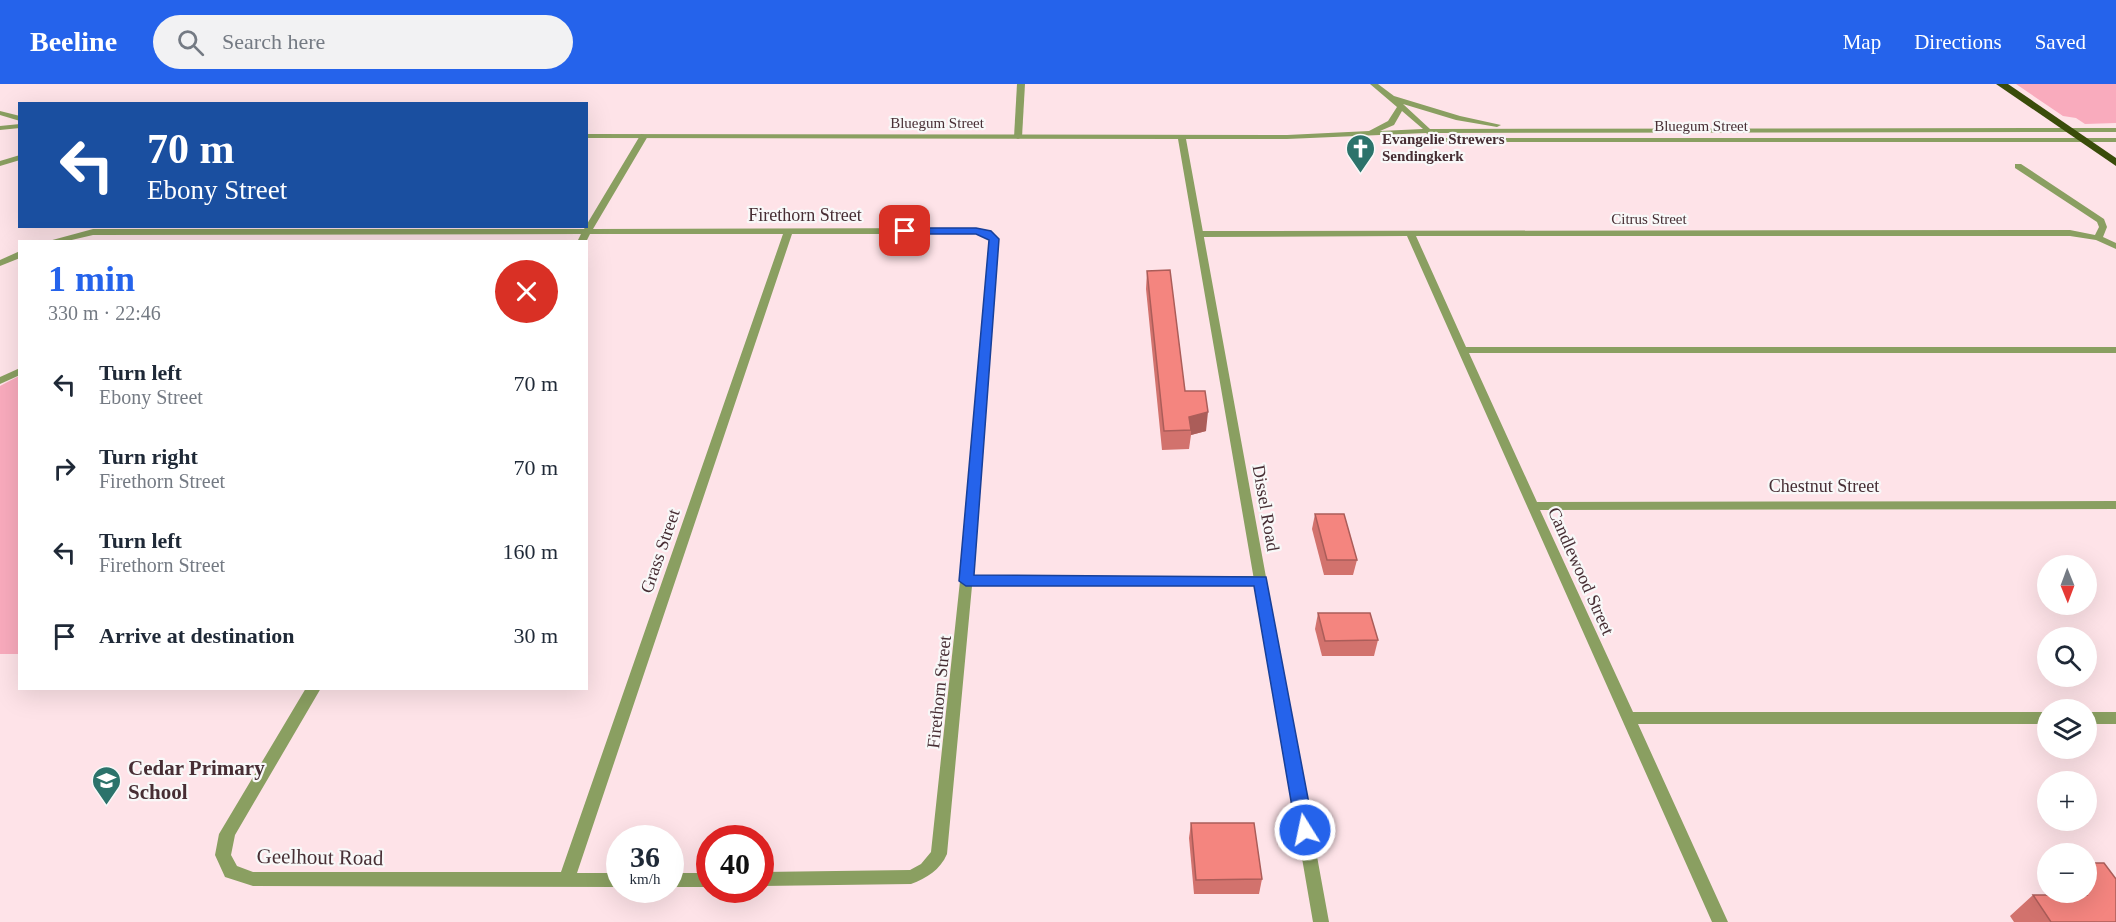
<!DOCTYPE html>
<meta charset="utf-8">
<style>
body{margin:0;font-family:"Times New Roman",serif;background:#f2f2f3;color:#1f2937;height:100vh;display:flex;flex-direction:column;font-size:22px;white-space:nowrap}
*{box-sizing:border-box;margin:0}
p{font-size:20px;color:#747a83}
.icon{flex:none;width:33px;height:33px;fill:none;stroke:currentColor;stroke-width:2;stroke-linecap:round;stroke-linejoin:round}
.map{position:relative;flex:1;overflow:hidden}
.sheet{position:absolute;left:18px;top:156px;width:570px;height:450px;display:flex;flex-direction:column;background:#fff;border-radius:0px;box-shadow:0 6px 24px #0002}
.sheet>*{flex:none}
.top-card{position:absolute;left:18px;top:18px;width:570px;height:126px;border-radius:0px;box-shadow:0 6px 24px #0002;background:#1a4fa0;color:#fff;overflow:hidden}
.needle{width:39px;rotate:179deg}
.fabs{position:absolute;left:2037px;top:471px;display:grid;gap:12px}
.fabs a{display:grid;place-items:center;width:60px;height:60px;border-radius:50%;background:#fff;box-shadow:0 6px 24px #0002;font-size:30px}
.speed{position:absolute;left:606px;top:741px;display:flex;gap:12px;font-size:30px;font-weight:700;text-align:center}
.speed>*{display:grid;place-content:center;width:78px;height:78px;border-radius:50%;background:#fff;box-shadow:0 6px 24px #0002;line-height:1}
.speed small{font-size:15px;font-weight:400}
.speed .limit{border:9px solid #d22;background:#fff;color:#111}
.pin{position:absolute;display:grid;place-items:center;width:51px;height:51px;color:#fff;margin:-26px;border-radius:12px;box-shadow:0 3px 9px #0006}
.me{position:absolute;width:66px;margin:-33px;rotate:350deg;stroke-linejoin:round;filter:drop-shadow(0 0 4px #0008)}
.turn{display:flex;align-items:center;gap:21px;height:126px;padding:0 30px;font-size:27px}
.turn .icon{width:78px;height:78px;stroke-width:2.5}
.turn b{display:block;font-size:42px;line-height:51px}
.round{display:grid;place-items:center;flex:none;width:63px;height:63px;border-radius:32px;background:#f2f2f3}
.overview{display:flex;align-items:center;justify-content:space-between;height:102px;padding:0 30px}
h1{font-size:36px;font-weight:600;line-height:45px;color:#2563eb}
ul{padding:0;list-style:none}
li{display:flex;align-items:center;gap:18px;height:84px;padding:0 30px}
li div{flex:1}
li b{display:block;font-size:22px}
li em{font-style:normal}
header{display:flex;align-items:center;gap:36px;box-sizing:border-box;height:84px;padding:0 30px;background:#2563eb;color:#fff}
header strong{font-size:28px}
nav{display:flex;gap:33px;margin-inline-start:auto;font-size:21px}
.search{width:420px;height:54px;background:#f2f2f3;display:flex;align-items:center;gap:15px;box-sizing:border-box;padding:0 21px;border-radius:33px;color:#747a83;font-size:22px}
.map>svg:first-child{display:block}
.green{fill:#f9abbd}
.lines{fill:none;stroke-linecap:round;stroke-linejoin:round}
.service{fill:#8a9f61;fill-rule:evenodd}
.minor{fill:#8a9f61;fill-rule:evenodd}
.tertiary{fill:#8a9f61;fill-rule:evenodd}
.trunk{fill:#3a4c0a;fill-rule:evenodd}
.wall{fill:#d2726d}
.shaded-wall{fill:#ab5d59}
.building{fill:#f4857f;stroke:#ab5d59;stroke-width:1.5}
.route{fill:#2563eb;stroke:#184099;stroke-width:1.5}
.labels{text-anchor:middle;stroke-width:4.5;stroke-linejoin:round;paint-order:stroke}
.far-street-label{font-size:15px;fill:#472e34;stroke:#f8f8f8}
.far-poi-label{font-size:15px;font-weight:bold;fill:#472e34;stroke:#f8f8f8;text-anchor:start}
.street-label{font-size:18px;fill:#472e34;stroke:#f8f8f8}
.near-poi-label{font-size:21px;font-weight:bold;fill:#472e34;stroke:#f8f8f8;text-anchor:start}
.near-street-label{font-size:21px;fill:#472e34;stroke:#f8f8f8}
</style>
<header>
<strong>Beeline</strong>
<div class="search"><svg class="icon" aria-label="search" viewBox="0 0 24 24"><circle cx="10" cy="10" r="6"/><path d="M15 15l6 6"/></svg>Search here</div>
<nav><a>Map</a><a>Directions</a><a>Saved</a></nav>
</header>
<div class="map">
<svg width="2116" height="838" viewBox="0 0 2116 838">
<rect width="100%" height="100%" fill="#fee3e8"/>
<g class="green">
<polygon points="2016,0 2116,0 2116,39 2085,40 2076,34 2063,32"/>
<polygon points="19,292 19,570 0,570 0,302"/>
</g>
<g class="lines">
<polygon class="service" points="20,40 20,44 0,46 0,42"/>
<g class="minor">
<polygon points="1017,0 1025,0 1022,53 1018,55 1014,53"/>
<path d="M641,50l7,2 -55,93 383,-1 14,3 7,6 -24,339h288l5,2 1,3 -1,3 -5,2h-289l-25,268c-7,16 -20,24 -36,30l-151,2v-14l150,-2 11,-6 10,-12 29,-271 29,-341 -5,-5 -8,-1h-184l-215,639h43v14l-367,-1 -28,-9 -10,-22 4,-21 87,-146h15l-86,147 -4,20 6,11 16,6h308l222,-638h-193l-4,8h-9l4,-8 -488,1 -30,7h-18l48,-13h491z"/>
<polygon points="2015,80 2021,80 2104,135 2107,143 2103,153 2116,159 2116,165 2096,156 2070,152 1416,152 1466,263 2116,263 2116,269 1469,269 1537,418 2116,417 2116,425 1540,426 1633,628 2048,628 2048,640 1638,640 1728,838 1712,838 1407,152 1199,153 1195,150 1199,147 2070,146 2095,151 2099,143 2097,138 2015,84"/>
<polygon points="20,167 20,174 0,182 0,176"/>
<polygon points="20,284 20,291 0,300 0,293"/>
<rect x="2086" y="628" width="30" height="12"/>
<rect x="670" y="789" width="40" height="14"/>
</g>
<g class="tertiary">
<path d="M1370,0h8l16,12 66,20 41,9 -4,2 -41,-7 -53,-16 27,25 686,-1v4l-682,1 1,2 -4,2 -5,-4 -139,6h-101l143,783h-16l-135,-783 -592,-1v-4l701,1 82,-4 19,-10 9,-14zM1402,27l21,18 -43,2 14,-6z"/>
<polygon points="0,27 20,32 20,37 0,31"/>
<polygon points="1399,54 2116,54 2116,58 1402,58 1398,56"/>
<polygon points="20,71 20,76 0,82 0,77"/>
</g>
<polygon class="trunk" points="1996,0 2008,0 2116,74 2116,82"/>
</g>
<g class="wall">
<polygon points="1147,187 1185,307 1206,347 1191,351 1189,365 1162,366 1146,205"/>
<polygon points="1315,430 1357,476 1353,491 1324,491 1312,445"/>
<polygon points="1318,529 1378,556 1374,572 1322,572 1315,545"/>
<polygon points="1191,739 1262,795 1259,810 1194,810 1189,754"/>
<polygon points="2048,795 2048,808 2086,808 2116,838 2014,838 2010,832 2033,811 2049,811 2042,801"/>
</g>
<polygon class="shaded-wall" points="1208,328 1206,347 1191,351 1191,346 1189,333"/>
<g class="building">
<polygon points="1170,186 1185,307 1205,307 1208,328 1189,333 1191,346 1164,347 1147,187"/>
<polygon points="1315,430 1344,430 1357,476 1327,476"/>
<polygon points="1318,529 1370,529 1378,556 1325,557"/>
<polygon points="1191,739 1254,739 1262,795 1196,796"/>
<polygon points="2086,779 2104,779 2116,795 2116,838 2051,838 2033,811 2087,811 2085,808 2086,808"/>
</g>
<polygon class="route" points="976,144 991,147 999,155 974,491 1266,493 1314,746 1311,752 1305,754 1299,752 1296,746 1254,502 966,502 959,497 989,156 976,150 905,150 900,147 905,144"/>
<defs>
<symbol id="church-pin" viewBox="-11 -11 22 30"><path d="M0 17L-7.5 6A9.5 9.5 0 1 1 7.5 6Z" fill="#2c736b" stroke="#f8f8f8"/><path d="M-1.2-6h2.4v3.5h3.3v2.4h-3.3V6h-2.4V-.1h-3.3v-2.4h3.3Z" fill="#fff"/></symbol>
<symbol id="school-pin" viewBox="-11 -11 22 30"><path d="M0 17L-7.5 6A9.5 9.5 0 1 1 7.5 6Z" fill="#2c736b" stroke="#f8f8f8"/><path d="M0-5L7-2L0 1L-7-2ZM-4 1L0 2.5L4 1V4Q0 6-4 4Z" fill="#fff"/></symbol>
</defs>
<g fill-rule="evenodd">
<use href="#church-pin" x="1344" y="48" width="33" height="45"/>
<use href="#school-pin" x="90" y="680" width="33" height="45"/>
</g>
<g class="labels">
<g class="far-street-label">
<text x="937" y="44">Bluegum Street</text>
<text x="1701" y="47">Bluegum Street</text>
<text x="1649" y="140">Citrus Street</text>
</g>
<g class="far-poi-label">
<text x="1382" y="60">Evangelie Strewers<tspan x="1382" dy="17">Sendingkerk</tspan></text>
</g>
<g class="street-label">
<text x="805" y="137">Firethorn Street</text>
<text x="1824" y="408">Chestnut Street</text>
<text transform="translate(1266 424) rotate(80)" y="6">Dissel Road</text>
<text transform="translate(660 467) rotate(-71)" y="6">Grass Street</text>
<text transform="translate(1581 487) rotate(66)" y="6">Candlewood Street</text>
<text transform="translate(939 608) rotate(-84)" y="6">Firethorn Street</text>
</g>
<g class="near-poi-label">
<text x="128" y="691">Cedar Primary<tspan x="128" dy="24">School</tspan></text>
</g>
<g class="near-street-label">
<text transform="translate(320 773) rotate(1)" y="7">Geelhout Road</text>
</g>
</g>
</svg>
<div class="fabs">
<a><svg class="needle" viewBox="-14 -14 28 28"><path d="M0-13l5 13h-10z" fill="#e53935"/><path d="M0 13l5-13h-10z" fill="#747a83"/></svg></a>
<a><svg class="icon" aria-label="search" viewBox="0 0 24 24"><circle cx="10" cy="10" r="6"/><path d="M15 15l6 6"/></svg></a>
<a><svg class="icon" aria-label="layers" viewBox="0 0 24 24"><path d="M12 4l9 5-9 5-9-5zM3 14l9 5 9-5"/></svg></a>
<a>+</a>
<a>−</a>
</div>
<div class="speed"><div>36<small>km/h</small></div><div class="limit">40</div></div>
<div class="pin" style="left:905px;top:147px;background:#d93025"><svg class="icon" aria-label="arrive" viewBox="0 0 24 24"><path d="M6 21V4h12l-3 4 3 4H6"/></svg></div>
<svg class="me" style="left:1305px;top:746px" viewBox="-20 -20 40 40"><circle r="17" fill="#2563eb" stroke="#fff" stroke-width="3"/><path d="M0-11L8 9 0 5-8 9z" fill="#fff"/></svg>
<div class="top-card">
<div class="turn"><svg class="icon" aria-label="left" viewBox="0 0 24 24"><path d="M17 20v-9H6M10 6l-5 5 5 5"/></svg><div><b>70 m</b>Ebony Street</div></div>
</div>
<section class="sheet">
<div class="overview"><div><h1>1 min</h1><p>330 m · 22:46</p></div><a class="round" style="background:#d93025;color:#fff"><svg class="icon" aria-label="close" viewBox="0 0 24 24"><path d="M6 6l12 12M18 6L6 18"/></svg></a></div>
<ul>
<li><svg class="icon" aria-label="left" viewBox="0 0 24 24"><path d="M17 20v-9H6M10 6l-5 5 5 5"/></svg><div><b>Turn left</b><p>Ebony Street</p></div><em>70 m</em></li>
<li><svg class="icon" aria-label="right" viewBox="0 0 24 24"><path d="M7 20v-9h11M14 6l5 5-5 5"/></svg><div><b>Turn right</b><p>Firethorn Street</p></div><em>70 m</em></li>
<li><svg class="icon" aria-label="left" viewBox="0 0 24 24"><path d="M17 20v-9H6M10 6l-5 5 5 5"/></svg><div><b>Turn left</b><p>Firethorn Street</p></div><em>160 m</em></li>
<li><svg class="icon" aria-label="arrive" viewBox="0 0 24 24"><path d="M6 21V4h12l-3 4 3 4H6"/></svg><div><b>Arrive at destination</b></div><em>30 m</em></li>
</ul>
</section>
</div>
